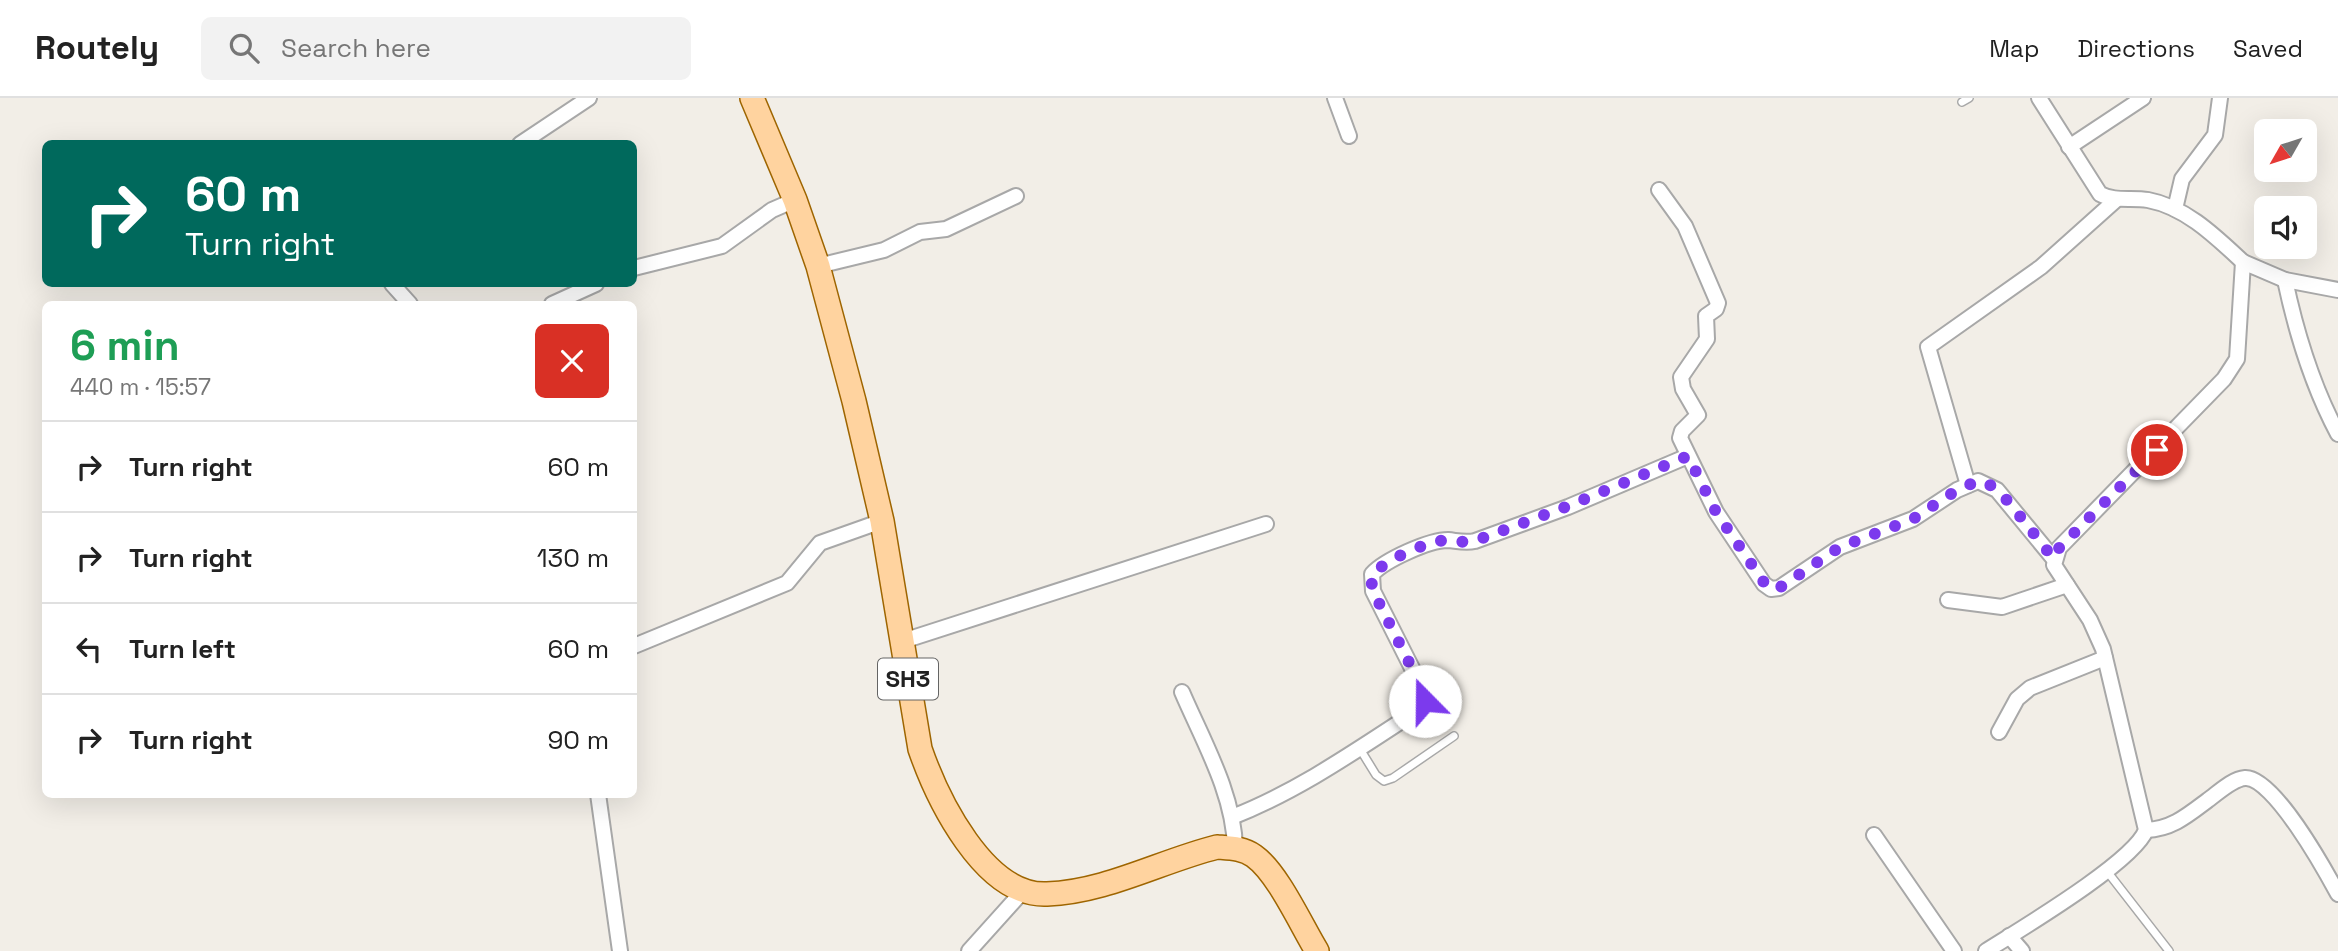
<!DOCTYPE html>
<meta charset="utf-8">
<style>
body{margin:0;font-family:"Space Grotesk",sans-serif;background:#f2f2f2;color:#222;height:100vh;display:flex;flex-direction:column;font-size:26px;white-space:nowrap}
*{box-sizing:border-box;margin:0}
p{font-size:23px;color:#767676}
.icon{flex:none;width:38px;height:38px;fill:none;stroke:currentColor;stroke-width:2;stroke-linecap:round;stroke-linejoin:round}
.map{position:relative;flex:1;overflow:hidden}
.drawer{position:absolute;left:42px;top:203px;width:595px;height:497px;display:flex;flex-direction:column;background:#fff;border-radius:10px;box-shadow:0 7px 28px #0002}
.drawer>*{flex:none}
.banner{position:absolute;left:42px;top:42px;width:595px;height:147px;border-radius:10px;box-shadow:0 7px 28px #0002;background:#00695c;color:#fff;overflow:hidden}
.needle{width:46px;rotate:231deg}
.buttons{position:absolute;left:2254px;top:21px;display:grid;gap:14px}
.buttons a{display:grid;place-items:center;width:63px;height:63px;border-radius:10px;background:#fff;box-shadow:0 7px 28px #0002;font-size:35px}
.pin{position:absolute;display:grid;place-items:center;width:60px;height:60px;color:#fff;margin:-30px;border:4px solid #fff;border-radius:50%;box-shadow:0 2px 7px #0007}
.me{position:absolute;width:77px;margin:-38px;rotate:338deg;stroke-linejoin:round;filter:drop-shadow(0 0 5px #0008)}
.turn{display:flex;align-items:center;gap:24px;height:147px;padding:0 28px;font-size:32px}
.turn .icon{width:91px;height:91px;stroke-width:2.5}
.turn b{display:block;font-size:49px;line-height:60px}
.round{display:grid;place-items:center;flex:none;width:74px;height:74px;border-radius:10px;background:#f2f2f2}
.overview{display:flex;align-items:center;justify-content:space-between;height:119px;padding:0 28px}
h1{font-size:42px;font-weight:700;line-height:52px;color:#1e9e55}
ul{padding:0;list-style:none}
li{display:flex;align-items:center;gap:21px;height:91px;padding:0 28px;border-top:2px solid #e0e0e0}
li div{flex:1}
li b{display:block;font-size:26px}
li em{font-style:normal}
header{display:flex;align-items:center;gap:42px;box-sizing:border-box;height:98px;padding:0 35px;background:#fff;border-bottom:2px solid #e0e0e0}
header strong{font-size:33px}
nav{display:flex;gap:38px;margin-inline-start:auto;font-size:24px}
.search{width:490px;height:63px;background:#f2f2f2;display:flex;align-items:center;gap:18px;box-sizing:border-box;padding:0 24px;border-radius:10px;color:#767676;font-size:26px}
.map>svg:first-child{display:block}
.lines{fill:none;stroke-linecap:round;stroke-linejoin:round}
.lane-casing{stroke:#a8a8a8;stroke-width:10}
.street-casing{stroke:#a8a8a8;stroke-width:18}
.primary-casing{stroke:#9e6500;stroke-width:26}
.lane{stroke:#fff;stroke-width:7}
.street{stroke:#fff;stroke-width:14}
.primary{stroke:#ffd39f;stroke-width:23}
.route{stroke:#7c3aed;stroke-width:12;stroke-dasharray:0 21.6}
.labels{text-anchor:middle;stroke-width:5;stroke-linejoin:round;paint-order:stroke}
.shield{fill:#fff;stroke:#646464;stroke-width:2}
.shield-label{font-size:24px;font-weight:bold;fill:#212121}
</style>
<header>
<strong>Routely</strong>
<div class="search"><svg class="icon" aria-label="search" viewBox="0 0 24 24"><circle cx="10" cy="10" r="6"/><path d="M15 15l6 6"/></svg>Search here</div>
<nav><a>Map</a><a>Directions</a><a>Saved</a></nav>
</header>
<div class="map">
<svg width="2338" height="853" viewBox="0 0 2338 853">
<rect width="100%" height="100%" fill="#f2eee7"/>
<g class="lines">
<defs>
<g id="lane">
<polyline points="1962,4 1969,0"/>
<polyline points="1360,651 1376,677 1384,683 1393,680 1454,638"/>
<polyline points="2106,772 2169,853"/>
</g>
<g id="street">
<polyline points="1335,0 1349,38"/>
<path d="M2039,0l61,96c15,8 32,3 48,6 38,7 68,37 95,62"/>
<polyline points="520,46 589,0"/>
<polyline points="2069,49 2143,0"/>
<polyline points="1659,92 1685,128 1718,205 1716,211 1706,218 1707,241 1681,279 1683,291 1698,317 1682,333 1680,340 1716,414 1764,486 1771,491 1779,490 1840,449 1913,421 1957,392 1978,383 1997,392 2053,460"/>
<polyline points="2175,111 2182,81 2215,37 2220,0"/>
<polyline points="818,168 884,152 920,134 946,131 1016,98"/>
<polyline points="634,170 722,148 772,112 795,102"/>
<path d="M2285,182c11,52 28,107 53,154"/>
<polyline points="392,186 410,206"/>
<polyline points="552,206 596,186"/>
<polyline points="1968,387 1928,249 2041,169 2117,101"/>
<polyline points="1948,502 2002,509 2067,487"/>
<polyline points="903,543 1266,426"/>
<polyline points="634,548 787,485 820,445 882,423"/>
<path d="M1182,594c21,49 52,102 53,156"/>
<polyline points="1999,634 2017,601 2030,590 2105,560"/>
<polyline points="598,696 620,853"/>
<path d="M1232,719c69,-27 129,-70 191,-110l1,-15 -51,-101 -1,-17c13,-14 57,-34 76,-34 10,1 17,3 27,1l93,-34 120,-51"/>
<path d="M2146,732c26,-1 42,-15 62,-30 10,-7 24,-21 37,-22 28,-2 80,92 93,116"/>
<polyline points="1874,737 1954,853"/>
<polyline points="2009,838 2022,853"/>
<polyline points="969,853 1023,793"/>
<path d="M1986,853c33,-21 148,-89 160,-121l-43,-181 -13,-29 -36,-55 5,-17 165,-169 13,-20 6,-97 42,18 53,10"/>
</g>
<path id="primary" d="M752,0l43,102 23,66 36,135 28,120 38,228c17,49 64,148 127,145 59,-2 114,-33 170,-47 13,1 26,1 37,9 24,17 47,69 63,95"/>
</defs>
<use href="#lane" class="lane-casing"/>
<use href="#street" class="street-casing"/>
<use href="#primary" class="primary-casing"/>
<use href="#lane" class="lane"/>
<use href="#street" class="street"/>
<use href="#primary" class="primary"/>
</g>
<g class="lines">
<path class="route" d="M1425,603l-1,-9 -51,-101 -2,-12c5,-17 60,-39 77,-39 10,1 17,3 27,1l93,-35 120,-50 28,56 49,72 6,5 8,-1 61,-41 73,-28 44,-29 21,-9 12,4 18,16 45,57 6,-10 98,-98"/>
</g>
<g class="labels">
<rect class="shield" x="878" y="560.5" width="60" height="41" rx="5"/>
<g class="shield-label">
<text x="908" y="589">SH3</text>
</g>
</g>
</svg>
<div class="buttons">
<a><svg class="needle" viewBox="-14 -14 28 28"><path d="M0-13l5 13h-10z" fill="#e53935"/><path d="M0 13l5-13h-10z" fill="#767676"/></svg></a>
<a><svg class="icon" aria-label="sound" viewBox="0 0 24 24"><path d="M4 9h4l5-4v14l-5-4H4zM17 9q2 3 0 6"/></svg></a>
</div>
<div class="pin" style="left:2157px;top:352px;background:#d93025"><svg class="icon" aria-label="arrive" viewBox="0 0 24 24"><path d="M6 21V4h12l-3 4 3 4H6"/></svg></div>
<svg class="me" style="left:1425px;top:603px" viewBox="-20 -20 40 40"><circle r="19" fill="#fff"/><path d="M0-13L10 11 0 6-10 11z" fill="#7c3aed"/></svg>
<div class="banner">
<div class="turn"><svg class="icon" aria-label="right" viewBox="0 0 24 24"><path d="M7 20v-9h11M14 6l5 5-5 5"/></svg><div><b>60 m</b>Turn right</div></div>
</div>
<section class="drawer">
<div class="overview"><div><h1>6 min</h1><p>440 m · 15:57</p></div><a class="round" style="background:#d93025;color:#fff"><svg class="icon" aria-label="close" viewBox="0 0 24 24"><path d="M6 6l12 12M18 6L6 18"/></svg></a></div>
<ul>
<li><svg class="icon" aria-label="right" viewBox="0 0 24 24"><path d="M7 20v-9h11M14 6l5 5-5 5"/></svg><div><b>Turn right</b></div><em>60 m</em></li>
<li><svg class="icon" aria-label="right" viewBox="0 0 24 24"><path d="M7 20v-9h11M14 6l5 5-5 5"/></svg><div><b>Turn right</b></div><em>130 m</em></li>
<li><svg class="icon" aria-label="left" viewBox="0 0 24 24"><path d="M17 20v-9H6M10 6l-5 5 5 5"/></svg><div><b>Turn left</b></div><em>60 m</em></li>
<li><svg class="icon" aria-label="right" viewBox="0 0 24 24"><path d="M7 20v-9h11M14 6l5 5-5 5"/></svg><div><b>Turn right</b></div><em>90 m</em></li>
</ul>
</section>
</div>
